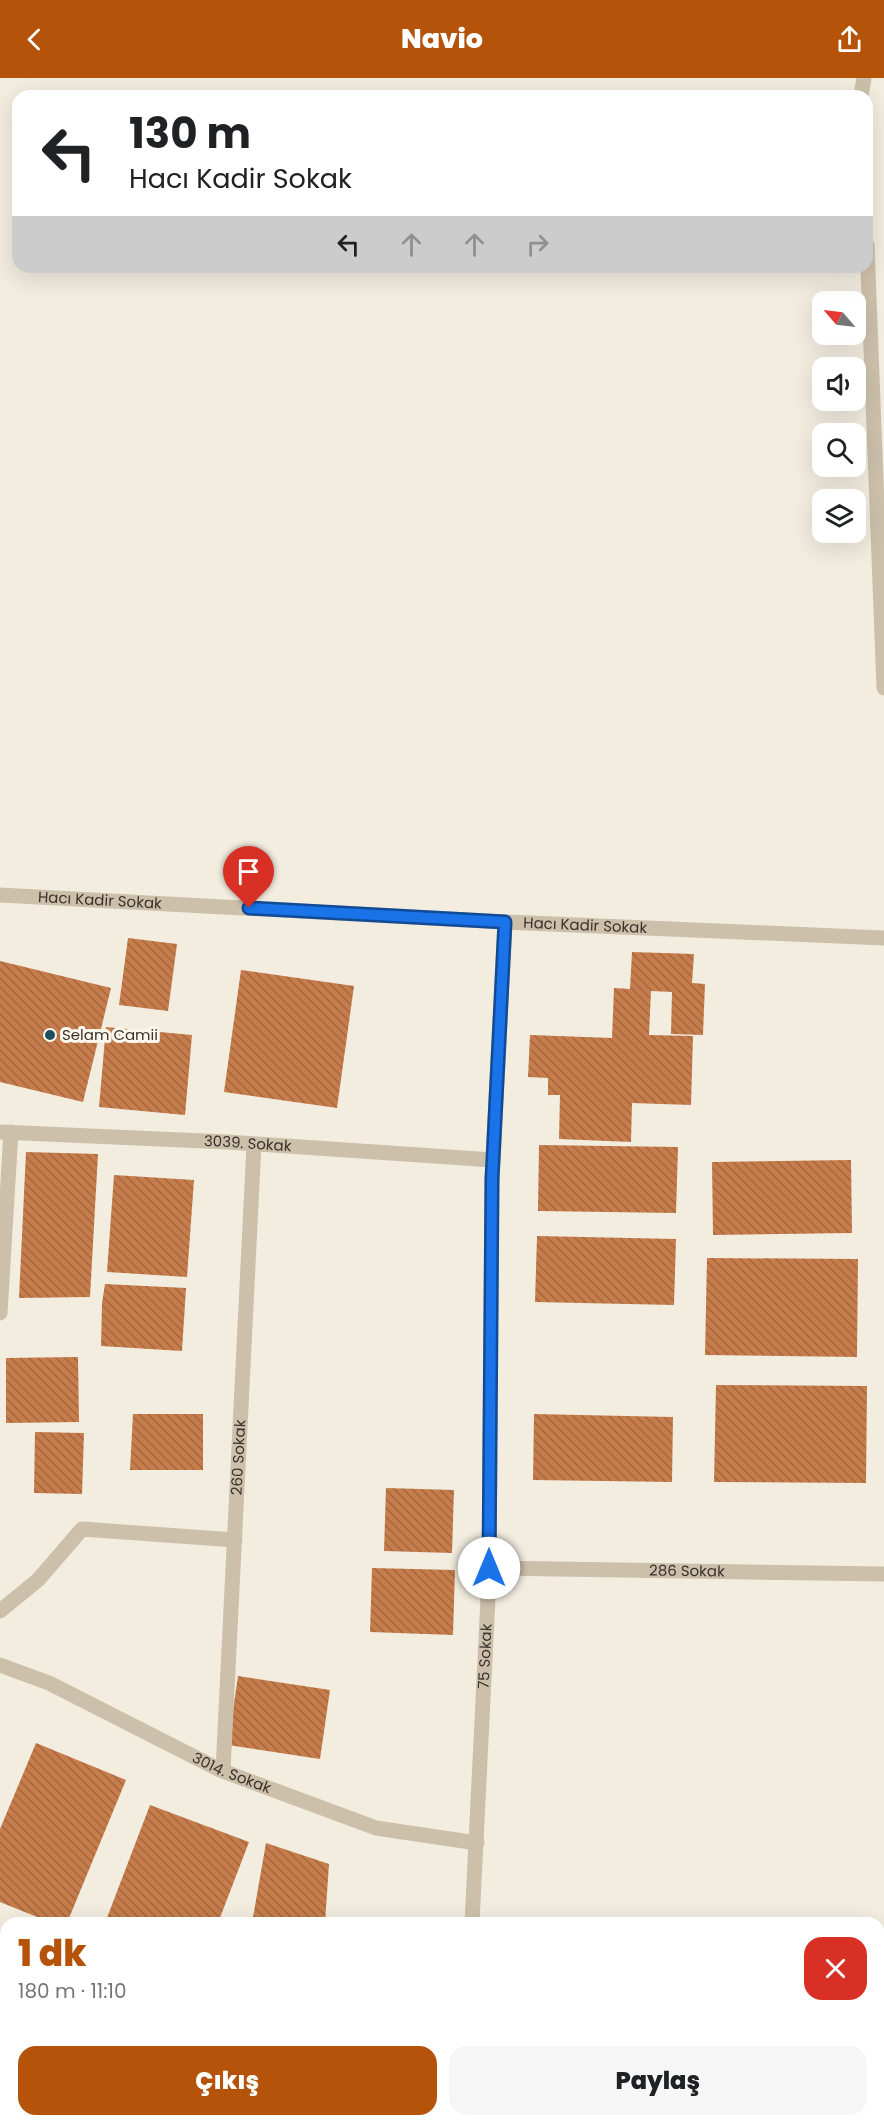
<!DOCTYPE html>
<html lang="tr">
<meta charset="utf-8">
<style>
body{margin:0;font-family:Poppins,sans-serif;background:#f6f6f6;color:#202124;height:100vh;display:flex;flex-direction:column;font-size:22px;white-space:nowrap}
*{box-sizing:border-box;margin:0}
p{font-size:20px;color:#757577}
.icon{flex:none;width:33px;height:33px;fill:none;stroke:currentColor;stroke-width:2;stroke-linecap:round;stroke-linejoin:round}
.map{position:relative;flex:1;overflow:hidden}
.drawer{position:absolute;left:0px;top:1839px;width:885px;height:210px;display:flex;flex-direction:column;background:#fff;border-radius:18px 18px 0 0;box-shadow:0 6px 24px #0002}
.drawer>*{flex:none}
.hud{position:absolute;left:12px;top:12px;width:861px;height:183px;border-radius:18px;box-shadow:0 6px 24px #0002;background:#fff;color:#202124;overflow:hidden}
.needle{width:39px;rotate:298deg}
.buttons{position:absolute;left:812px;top:213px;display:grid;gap:12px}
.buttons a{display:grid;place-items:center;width:54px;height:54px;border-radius:12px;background:#fff;box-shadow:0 6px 24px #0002;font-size:30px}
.pin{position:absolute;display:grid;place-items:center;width:51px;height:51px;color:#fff;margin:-62px -26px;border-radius:50% 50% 50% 0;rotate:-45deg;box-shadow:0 0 6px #0007}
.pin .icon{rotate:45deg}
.me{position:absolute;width:66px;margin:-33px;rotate:0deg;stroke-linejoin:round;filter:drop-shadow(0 0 4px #0008)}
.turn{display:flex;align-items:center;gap:21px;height:126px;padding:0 18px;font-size:27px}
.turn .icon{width:78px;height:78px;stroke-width:2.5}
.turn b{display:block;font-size:42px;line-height:51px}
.lanes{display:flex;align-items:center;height:57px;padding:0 18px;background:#0003;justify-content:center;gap:30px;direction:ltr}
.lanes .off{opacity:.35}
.round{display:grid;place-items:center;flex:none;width:63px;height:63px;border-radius:18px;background:#f6f6f6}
.overview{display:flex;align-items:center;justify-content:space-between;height:102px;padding:0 18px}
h1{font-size:36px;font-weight:800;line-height:45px;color:#b45309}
.action{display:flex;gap:12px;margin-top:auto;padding:12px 18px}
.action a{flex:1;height:69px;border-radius:18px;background:#b45309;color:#fff;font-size:24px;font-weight:800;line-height:69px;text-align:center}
.action a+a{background:#f6f6f6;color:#202124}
header{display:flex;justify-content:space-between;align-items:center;height:78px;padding:0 18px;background:#b45309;color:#fff;font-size:27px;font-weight:800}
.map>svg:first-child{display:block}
.building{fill:url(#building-back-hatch)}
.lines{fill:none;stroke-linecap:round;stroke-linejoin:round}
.minor{stroke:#ccc0ab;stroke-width:15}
.tertiary{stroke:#ccc0ab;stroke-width:15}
.route-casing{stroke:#114b97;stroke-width:15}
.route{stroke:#1a73e8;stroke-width:10}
.poi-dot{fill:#1f4f5c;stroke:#fbf7ed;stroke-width:2}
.labels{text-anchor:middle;stroke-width:6;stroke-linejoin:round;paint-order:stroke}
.street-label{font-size:15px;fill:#3a322b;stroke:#fbf7ed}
.poi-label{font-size:15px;fill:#3a322b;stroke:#fbf7ed;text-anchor:start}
</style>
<header><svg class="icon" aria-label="back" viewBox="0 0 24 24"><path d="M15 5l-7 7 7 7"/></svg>Navio<svg class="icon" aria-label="share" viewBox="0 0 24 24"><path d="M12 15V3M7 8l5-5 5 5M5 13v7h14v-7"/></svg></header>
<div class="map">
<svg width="884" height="2049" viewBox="0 0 884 2049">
<defs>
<pattern id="building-back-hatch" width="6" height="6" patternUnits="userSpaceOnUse" patternTransform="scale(1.5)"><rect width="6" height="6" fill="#c77d4b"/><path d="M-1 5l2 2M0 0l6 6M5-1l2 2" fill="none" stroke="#a3673f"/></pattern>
</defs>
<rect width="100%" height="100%" fill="#f3ede0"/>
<g class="building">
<polygon points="128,860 177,866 168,933 119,927"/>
<polygon points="632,874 694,876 692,905 705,906 703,957 671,956 672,914 651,913 649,957 693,958 691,1027 632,1025 631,1064 559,1061 560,1017 548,1017 548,1000 528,999 530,957 612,960 614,910 630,911"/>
<polygon points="0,883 111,910 83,1024 0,1004"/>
<polygon points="241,892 354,908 337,1030 224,1014"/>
<polygon points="106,949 192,957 185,1037 99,1029"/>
<polygon points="539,1067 678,1069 676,1135 538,1133"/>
<polygon points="26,1074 98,1076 90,1219 19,1220"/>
<polygon points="851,1082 852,1155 713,1157 712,1084"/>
<polygon points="114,1097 194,1102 187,1199 107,1194"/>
<polygon points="537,1158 676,1161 674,1227 535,1224"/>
<polygon points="707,1180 858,1181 857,1279 705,1277"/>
<polygon points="105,1206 186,1210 182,1273 101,1268 102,1225"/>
<polygon points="78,1279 79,1344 6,1345 6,1280"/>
<polygon points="716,1307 867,1308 866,1405 714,1404"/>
<polygon points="133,1336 203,1336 203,1392 130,1392"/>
<polygon points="534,1336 673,1339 672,1404 533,1402"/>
<polygon points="35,1354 84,1355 82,1416 34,1415"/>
<polygon points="386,1410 454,1412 452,1475 384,1473"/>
<polygon points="372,1490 455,1492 453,1557 370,1554"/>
<polygon points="238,1598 330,1612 320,1681 228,1667"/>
<polygon points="36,1665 126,1702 67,1845 52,1845 0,1824 0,1751"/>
<polygon points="150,1727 249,1764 218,1845 105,1845"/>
<polygon points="266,1765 329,1786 325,1845 252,1845"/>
<rect x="879" y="1874" width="5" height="142"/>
</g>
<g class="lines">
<g class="minor">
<polyline points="861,18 864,0"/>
<polyline points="867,167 884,610"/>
<path id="s1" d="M0,817l505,27 379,16"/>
<path id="s2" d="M0,1054l227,10 266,18"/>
<polyline points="0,1235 11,1054"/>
<path id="s3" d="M489,1490l395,6"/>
<polyline points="0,1533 38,1502 82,1451 235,1462"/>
<path id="s4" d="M0,1587l49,18 171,87 156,58 101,15"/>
<path id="s5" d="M223,1693l31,-627"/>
<path id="s6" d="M472,1845l17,-345 3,-399 13,-257"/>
</g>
<g class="tertiary">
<polyline points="0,1882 6,1884"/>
<polyline points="523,2043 573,2049"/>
</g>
</g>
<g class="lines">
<defs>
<polyline id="route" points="249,830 505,844 492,1101 489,1490"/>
</defs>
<use href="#route" class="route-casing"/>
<use href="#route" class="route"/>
</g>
<circle class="poi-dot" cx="50" cy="957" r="6"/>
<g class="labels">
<g class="street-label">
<text dy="5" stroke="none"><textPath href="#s1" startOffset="100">Hacı Kadir Sokak</textPath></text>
<text dy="5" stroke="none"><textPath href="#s1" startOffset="586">Hacı Kadir Sokak</textPath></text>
<text dy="5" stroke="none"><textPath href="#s2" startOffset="248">3039. Sokak</textPath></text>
<text dy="5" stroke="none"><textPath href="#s5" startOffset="314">260 Sokak</textPath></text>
<text dy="5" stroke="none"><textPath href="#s3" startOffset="198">286 Sokak</textPath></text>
<text dy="5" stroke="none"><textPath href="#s6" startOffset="267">75 Sokak</textPath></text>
<text dy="5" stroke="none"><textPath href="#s4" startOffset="256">3014. Sokak</textPath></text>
</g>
<g class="poi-label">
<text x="62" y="962">Selam Camii</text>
</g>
</g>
</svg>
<div class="buttons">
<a><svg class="needle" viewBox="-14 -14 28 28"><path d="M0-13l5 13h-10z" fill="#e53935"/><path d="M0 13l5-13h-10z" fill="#757577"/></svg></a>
<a><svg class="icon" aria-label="sound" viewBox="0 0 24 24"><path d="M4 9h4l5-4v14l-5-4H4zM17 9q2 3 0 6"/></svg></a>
<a><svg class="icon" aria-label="search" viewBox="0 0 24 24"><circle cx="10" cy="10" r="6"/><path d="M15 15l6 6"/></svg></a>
<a><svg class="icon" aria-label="layers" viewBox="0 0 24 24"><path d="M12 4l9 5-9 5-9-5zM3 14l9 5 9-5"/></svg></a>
</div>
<div class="pin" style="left:249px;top:830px;background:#d93025"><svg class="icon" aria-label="arrive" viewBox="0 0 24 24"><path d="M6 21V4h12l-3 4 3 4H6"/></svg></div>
<svg class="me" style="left:489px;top:1490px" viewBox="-20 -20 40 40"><circle r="19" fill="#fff"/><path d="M0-13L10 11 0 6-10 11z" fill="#1a73e8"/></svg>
<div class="hud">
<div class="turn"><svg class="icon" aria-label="left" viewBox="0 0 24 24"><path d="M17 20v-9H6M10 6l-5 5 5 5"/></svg><div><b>130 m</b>Hacı Kadir Sokak</div></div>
<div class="lanes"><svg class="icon" aria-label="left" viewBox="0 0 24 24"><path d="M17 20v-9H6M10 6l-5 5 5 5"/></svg><svg class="icon off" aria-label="ahead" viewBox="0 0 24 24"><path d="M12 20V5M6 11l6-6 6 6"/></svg><svg class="icon off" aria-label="ahead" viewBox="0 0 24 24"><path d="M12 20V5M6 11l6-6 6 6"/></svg><svg class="icon off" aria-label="right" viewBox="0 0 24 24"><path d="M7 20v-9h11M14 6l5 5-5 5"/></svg></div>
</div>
<section class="drawer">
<div class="overview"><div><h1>1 dk</h1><p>180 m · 11:10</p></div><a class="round" style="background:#d93025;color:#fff"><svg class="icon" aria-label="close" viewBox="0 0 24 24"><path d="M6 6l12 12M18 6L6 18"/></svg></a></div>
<div class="action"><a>Çıkış</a><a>Paylaş</a></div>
</section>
</div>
